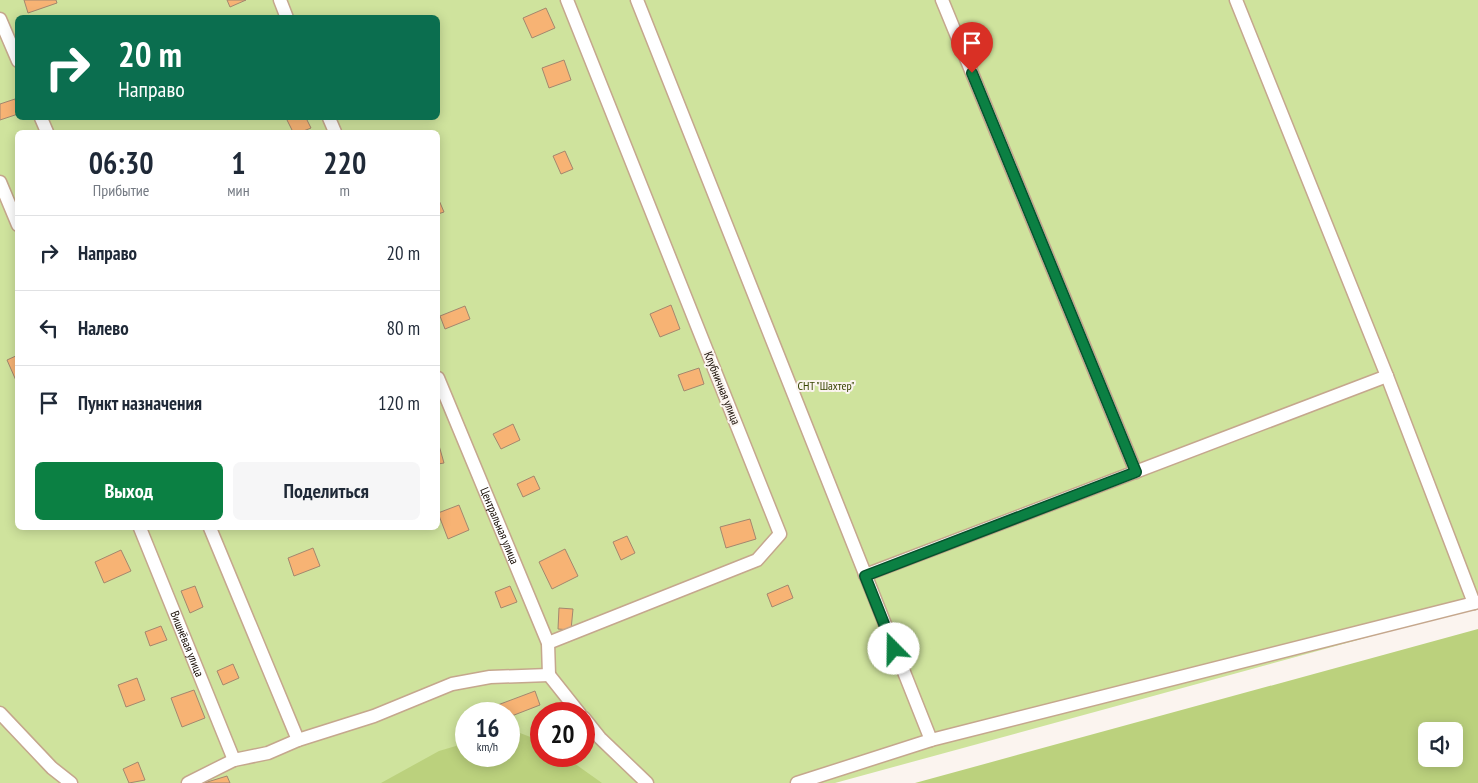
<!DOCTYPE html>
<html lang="ru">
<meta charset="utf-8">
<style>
body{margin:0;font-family:"PT Sans Narrow",sans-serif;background:#f6f6f7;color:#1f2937;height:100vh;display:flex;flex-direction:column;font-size:19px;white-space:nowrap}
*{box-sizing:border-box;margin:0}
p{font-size:16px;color:#747a83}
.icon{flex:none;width:28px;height:28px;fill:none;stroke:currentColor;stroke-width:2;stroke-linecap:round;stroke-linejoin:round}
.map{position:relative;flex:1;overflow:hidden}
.drawer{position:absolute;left:15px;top:130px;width:425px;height:400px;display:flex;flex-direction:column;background:#fff;border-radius:8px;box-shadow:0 2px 12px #0003}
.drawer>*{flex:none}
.banner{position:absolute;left:15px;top:15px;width:425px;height:105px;border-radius:8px;box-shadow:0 2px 12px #0003;background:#0b6e4f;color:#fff;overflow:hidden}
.buttons{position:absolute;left:1418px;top:722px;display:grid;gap:10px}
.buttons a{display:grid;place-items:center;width:45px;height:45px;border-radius:8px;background:#fff;box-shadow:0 2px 12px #0003;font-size:25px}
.speed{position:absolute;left:455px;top:702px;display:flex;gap:10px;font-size:25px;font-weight:700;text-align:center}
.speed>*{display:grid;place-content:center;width:65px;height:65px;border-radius:50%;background:#fff;box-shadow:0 2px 12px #0003;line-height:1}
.speed small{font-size:12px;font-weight:400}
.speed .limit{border:8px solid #d22;background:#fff;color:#111}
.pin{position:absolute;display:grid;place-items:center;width:42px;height:42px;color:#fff;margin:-51px -21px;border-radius:50% 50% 50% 0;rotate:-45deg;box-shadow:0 0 5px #0007}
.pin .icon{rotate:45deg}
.me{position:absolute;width:55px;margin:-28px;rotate:338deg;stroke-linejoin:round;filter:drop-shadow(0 0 4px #0008)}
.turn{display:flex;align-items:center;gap:18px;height:105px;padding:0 20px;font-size:22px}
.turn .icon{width:65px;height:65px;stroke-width:2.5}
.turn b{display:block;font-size:35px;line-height:42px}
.eta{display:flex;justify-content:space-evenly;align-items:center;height:85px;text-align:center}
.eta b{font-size:30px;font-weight:800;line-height:35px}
.cta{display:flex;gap:10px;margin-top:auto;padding:10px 20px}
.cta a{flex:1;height:58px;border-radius:8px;background:#0b8043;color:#fff;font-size:20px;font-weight:800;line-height:58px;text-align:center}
.cta a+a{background:#f6f6f7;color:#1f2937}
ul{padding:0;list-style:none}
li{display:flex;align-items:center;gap:15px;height:75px;padding:0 20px;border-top:1px solid #e0e1e3}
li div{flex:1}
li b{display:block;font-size:19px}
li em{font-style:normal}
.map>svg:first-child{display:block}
.green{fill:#cfe39d;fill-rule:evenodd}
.forest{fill:#bbd17d;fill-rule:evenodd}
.building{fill:#f7b374;stroke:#a3876e}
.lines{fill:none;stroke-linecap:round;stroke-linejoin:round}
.lane-casing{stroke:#c5a78d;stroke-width:15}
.lane{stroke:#fff;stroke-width:12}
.route-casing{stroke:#07532c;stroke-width:12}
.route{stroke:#0b8043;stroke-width:9}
.labels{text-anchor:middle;stroke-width:4;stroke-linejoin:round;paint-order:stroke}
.park-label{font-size:12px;fill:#374402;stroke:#fbf4ef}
.street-label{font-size:12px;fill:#160c04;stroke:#fbf4ef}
</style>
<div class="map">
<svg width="1478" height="783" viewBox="0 0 1478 783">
<rect width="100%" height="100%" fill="#fbf4ef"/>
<path class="green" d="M0,0h1478v607l-643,176h-835zM18,18h420v100h-420zM18,132h420v396h-420zM466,714h43v42h-43zM541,714h43v42h-43z"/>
<g class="forest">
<path d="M1478,629v154h-563zM1426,731h28v28h-28z"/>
<polygon points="509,730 512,730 541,741 541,756 564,756 602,783 381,783 439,751 466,743 466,756 509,756"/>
</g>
<g class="building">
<polygon points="24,0 56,0 57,3 28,13"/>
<polygon points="227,0 246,0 230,7"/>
<polygon points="546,8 555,28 532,38 523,18"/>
<polygon points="564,60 571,80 549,88 542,68"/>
<polygon points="15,99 18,114 0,120 0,104"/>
<polygon points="286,118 306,118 311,128 301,132 293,132"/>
<polygon points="565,151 573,169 561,174 553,156"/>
<polygon points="438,198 444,212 438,214"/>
<polygon points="671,305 680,329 660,337 650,314"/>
<polygon points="465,306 470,319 445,329 440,316"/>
<polygon points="18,355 18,385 7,360"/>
<polygon points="699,368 704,384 684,391 678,375"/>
<polygon points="513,424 520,440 501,449 493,434"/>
<polygon points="438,442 444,463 438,464"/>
<polygon points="534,476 540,489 523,497 517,484"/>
<polygon points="459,505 469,530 448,539 438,513"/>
<polygon points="750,519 756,539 726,548 720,527"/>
<polygon points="627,536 635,553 621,560 613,542"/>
<polygon points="313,548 320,566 294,576 288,558"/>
<polygon points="565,549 578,576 552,589 539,562"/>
<polygon points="121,550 131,571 104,583 95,562"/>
<polygon points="788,585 793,598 772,607 767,594"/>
<polygon points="195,586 203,607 190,613 181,591"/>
<polygon points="510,586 517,602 501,608 495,592"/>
<polygon points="559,608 573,609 571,630 558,629"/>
<polygon points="161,626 167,640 150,646 145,632"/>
<polygon points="233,664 239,678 223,685 217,671"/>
<polygon points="137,678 145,700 126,707 118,685"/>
<polygon points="194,690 205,718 182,727 171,698"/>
<polygon points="535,691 540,705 509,717 509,714 498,714 495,706"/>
<polygon points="138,762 145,780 129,783 123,769"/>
<polygon points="227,776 230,783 204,783"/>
</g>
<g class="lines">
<defs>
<g id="lane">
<polyline points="280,0 287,18"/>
<polyline points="637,0 931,740"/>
<polyline points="942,0 1136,472"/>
<polyline points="1236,0 1387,376 1474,603"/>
<polyline points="0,19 18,61"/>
<polyline points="41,118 47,132"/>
<polyline points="329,118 335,132"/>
<polyline points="0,182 18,225"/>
<path id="s1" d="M438,378l110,265 1,32"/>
<path id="s2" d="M140,528l94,232"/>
<polyline points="210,528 298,740"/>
<polyline points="865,575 1387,376"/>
<polyline points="548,643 757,560 780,534 567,0"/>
<polyline points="549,675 580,714"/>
<polyline points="0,713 52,768 71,783"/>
<polyline points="584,718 600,738 647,783"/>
<polyline points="188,783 234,760 268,753 298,740 374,716 452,684 490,677 549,675"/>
<polyline points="797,783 931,740 1478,602"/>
</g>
</defs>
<use href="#lane" class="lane-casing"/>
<use href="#lane" class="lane"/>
</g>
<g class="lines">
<defs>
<polyline id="route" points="894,649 865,576 1136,472 972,73"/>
</defs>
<use href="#route" class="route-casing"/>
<use href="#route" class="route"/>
</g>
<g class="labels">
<g class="park-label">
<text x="826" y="390">СНТ "Шахтер"</text>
</g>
<g class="street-label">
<text transform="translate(722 388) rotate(68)" y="4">Клубничная улица</text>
<text dy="4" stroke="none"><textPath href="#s1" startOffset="160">Центральная улица</textPath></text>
<text dy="4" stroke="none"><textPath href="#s2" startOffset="125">Вишнёвая улица</textPath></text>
</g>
</g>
</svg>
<div class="buttons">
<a><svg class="icon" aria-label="sound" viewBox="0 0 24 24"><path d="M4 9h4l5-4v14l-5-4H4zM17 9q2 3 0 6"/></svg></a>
</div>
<div class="speed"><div>16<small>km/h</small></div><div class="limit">20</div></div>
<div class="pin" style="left:972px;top:73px;background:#d93025"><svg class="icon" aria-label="arrive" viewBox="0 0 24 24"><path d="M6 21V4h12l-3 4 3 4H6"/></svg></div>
<svg class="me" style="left:894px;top:649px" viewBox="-20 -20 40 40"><circle r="19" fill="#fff"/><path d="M0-13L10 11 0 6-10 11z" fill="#0b8043"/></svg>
<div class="banner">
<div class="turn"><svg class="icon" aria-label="right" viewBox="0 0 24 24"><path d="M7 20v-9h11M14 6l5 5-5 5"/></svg><div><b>20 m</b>Направо</div></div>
</div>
<section class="drawer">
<div class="eta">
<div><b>06:30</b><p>Прибытие</p></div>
<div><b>1</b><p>мин</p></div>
<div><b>220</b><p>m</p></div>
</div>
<ul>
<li><svg class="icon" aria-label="right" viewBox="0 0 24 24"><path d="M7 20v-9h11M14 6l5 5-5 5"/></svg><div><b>Направо</b></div><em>20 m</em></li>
<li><svg class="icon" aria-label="left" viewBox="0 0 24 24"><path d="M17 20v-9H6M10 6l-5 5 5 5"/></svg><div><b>Налево</b></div><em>80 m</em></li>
<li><svg class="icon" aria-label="arrive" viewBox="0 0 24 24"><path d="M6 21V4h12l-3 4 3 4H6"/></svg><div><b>Пункт назначения</b></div><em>120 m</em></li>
</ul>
<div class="cta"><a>Выход</a><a>Поделиться</a></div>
</section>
</div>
